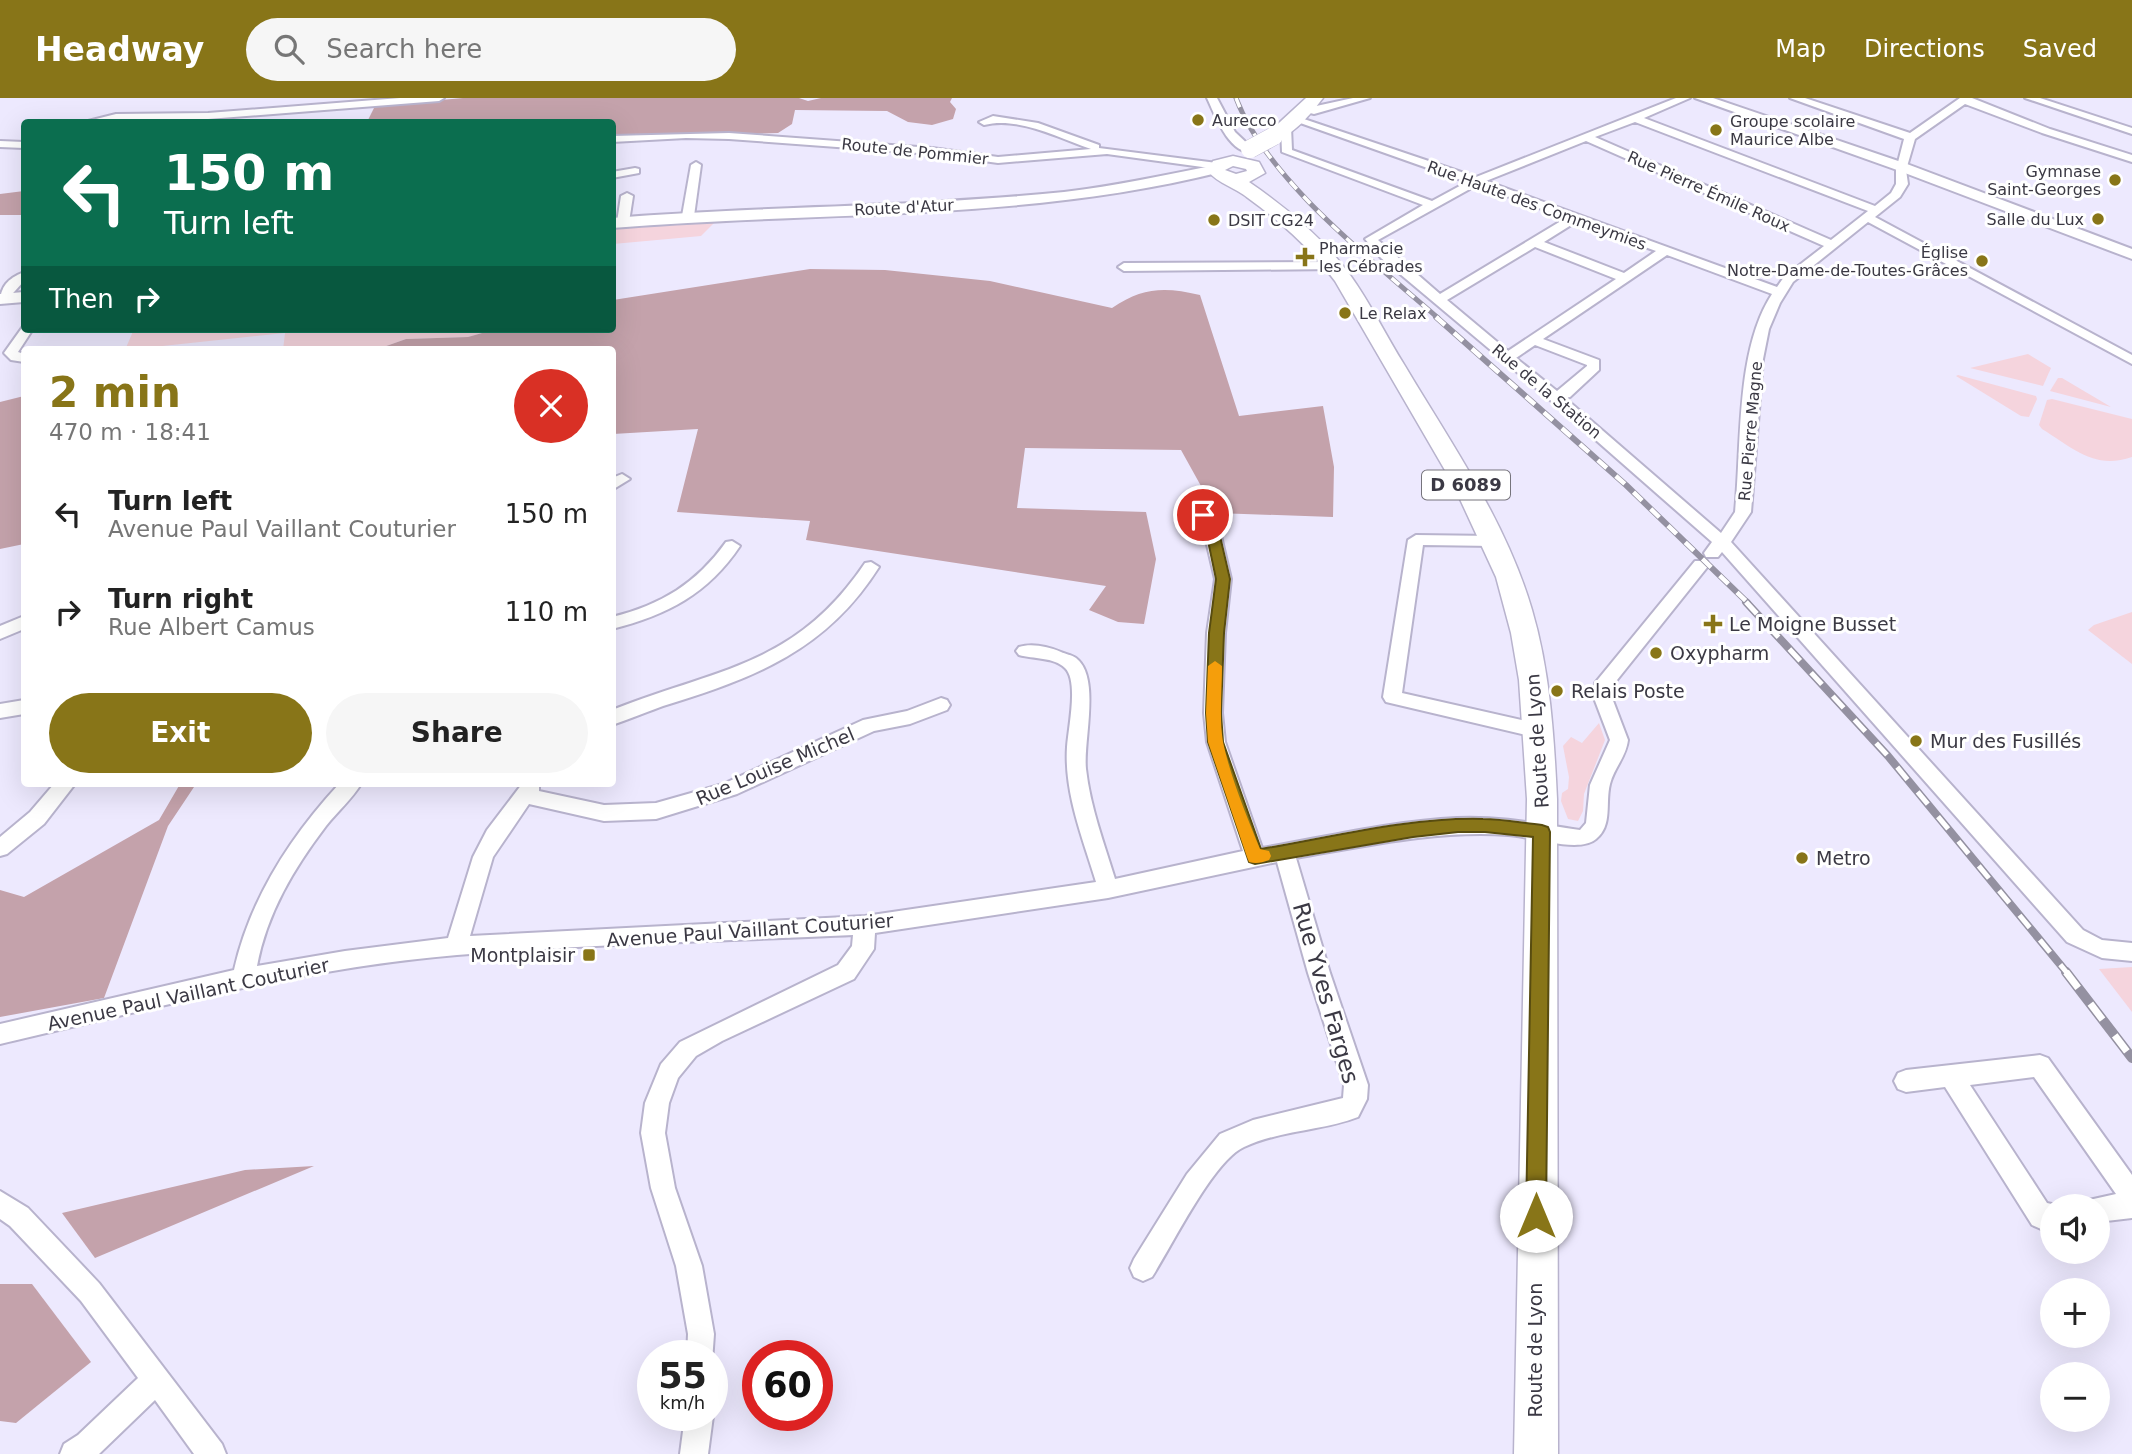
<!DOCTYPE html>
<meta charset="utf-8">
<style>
body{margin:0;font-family:"DejaVu Sans",sans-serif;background:#f6f6f6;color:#222;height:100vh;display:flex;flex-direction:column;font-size:26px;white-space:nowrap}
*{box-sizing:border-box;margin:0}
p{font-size:23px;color:#767676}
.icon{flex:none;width:38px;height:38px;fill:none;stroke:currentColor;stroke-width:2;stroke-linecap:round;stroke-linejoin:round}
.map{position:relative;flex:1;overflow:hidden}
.panel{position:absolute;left:21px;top:248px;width:595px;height:441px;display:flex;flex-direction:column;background:#fff;border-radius:7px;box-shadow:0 7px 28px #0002}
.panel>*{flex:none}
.banner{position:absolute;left:21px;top:21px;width:595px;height:214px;border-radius:7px;box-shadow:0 7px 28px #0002;background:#0b6e4f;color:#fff;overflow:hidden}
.fabs{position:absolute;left:2040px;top:1096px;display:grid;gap:14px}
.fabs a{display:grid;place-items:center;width:70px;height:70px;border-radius:50%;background:#fff;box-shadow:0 7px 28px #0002;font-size:35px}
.speed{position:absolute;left:637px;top:1242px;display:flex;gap:14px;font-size:35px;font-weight:700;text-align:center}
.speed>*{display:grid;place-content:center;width:91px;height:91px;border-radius:50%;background:#fff;box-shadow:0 7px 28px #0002;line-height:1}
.speed small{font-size:18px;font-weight:400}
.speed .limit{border:10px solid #d22;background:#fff;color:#111}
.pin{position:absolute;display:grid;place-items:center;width:60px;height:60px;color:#fff;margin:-30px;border:4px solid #fff;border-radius:50%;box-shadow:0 2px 7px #0007}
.me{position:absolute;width:77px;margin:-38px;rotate:0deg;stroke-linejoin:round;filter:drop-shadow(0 0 5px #0008)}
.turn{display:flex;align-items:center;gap:24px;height:147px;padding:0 28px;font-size:32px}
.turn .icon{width:91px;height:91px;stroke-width:2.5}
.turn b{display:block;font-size:49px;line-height:60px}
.then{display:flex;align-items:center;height:66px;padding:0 28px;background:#0003;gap:14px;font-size:26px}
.round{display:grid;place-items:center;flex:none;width:74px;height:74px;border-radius:37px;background:#f6f6f6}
.overview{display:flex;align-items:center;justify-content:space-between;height:119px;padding:0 28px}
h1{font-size:42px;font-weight:600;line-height:52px;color:#887518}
.cta{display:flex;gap:14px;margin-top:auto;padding:14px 28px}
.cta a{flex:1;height:80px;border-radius:42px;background:#887518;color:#fff;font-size:28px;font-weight:600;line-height:80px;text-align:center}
.cta a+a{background:#f6f6f6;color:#222}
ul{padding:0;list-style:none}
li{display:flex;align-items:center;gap:21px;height:98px;padding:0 28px}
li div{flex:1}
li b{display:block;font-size:26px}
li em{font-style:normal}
header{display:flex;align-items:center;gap:42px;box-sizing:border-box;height:98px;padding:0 35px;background:#887518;color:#fff}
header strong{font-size:33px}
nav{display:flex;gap:38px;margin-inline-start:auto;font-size:24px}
.search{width:490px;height:63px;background:#f6f6f6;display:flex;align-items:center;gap:18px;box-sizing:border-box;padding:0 24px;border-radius:38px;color:#767676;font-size:26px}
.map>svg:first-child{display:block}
.green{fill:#f5d4dd}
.forest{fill:#c4a2ab}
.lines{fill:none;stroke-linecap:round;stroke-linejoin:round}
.minor-casing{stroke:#b8b3cd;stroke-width:4}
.tertiary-casing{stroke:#b8b3cd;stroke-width:4}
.secondary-casing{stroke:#b8b3cd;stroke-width:4}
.primary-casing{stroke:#b8b3cd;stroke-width:3}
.minor{fill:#fff;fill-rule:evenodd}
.tertiary{fill:#fff;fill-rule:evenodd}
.secondary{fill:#fff;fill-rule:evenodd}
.primary{fill:#fff;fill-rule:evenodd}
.rail-far3-casing{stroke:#9491a1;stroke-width:5}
.rail-far2-casing{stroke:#9491a1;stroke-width:6}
.rail-far1-casing{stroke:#9491a1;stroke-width:8}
.rail-casing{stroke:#9491a1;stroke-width:10}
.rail-far3{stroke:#fff;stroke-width:3.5;stroke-dasharray:10;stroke-linecap:butt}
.rail-far2{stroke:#fff;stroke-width:4.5;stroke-dasharray:12;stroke-linecap:butt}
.rail-far1{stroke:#fff;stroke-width:5;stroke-dasharray:16;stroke-linecap:butt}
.rail{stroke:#fff;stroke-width:7;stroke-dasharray:20;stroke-linecap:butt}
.primary-bridge-casing{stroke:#b8b3cd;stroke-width:19;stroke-linecap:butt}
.primary-bridge{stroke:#fff;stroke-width:18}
.route{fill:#887518;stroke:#584c10;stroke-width:2}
.slow{fill:#f59e0b}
.poi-dot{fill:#887518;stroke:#fff;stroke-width:2.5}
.labels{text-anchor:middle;stroke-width:6;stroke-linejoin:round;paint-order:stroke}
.far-poi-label{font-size:16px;fill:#3b3944;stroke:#fff;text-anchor:start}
.far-street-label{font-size:16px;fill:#3b3944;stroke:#fff}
.shield{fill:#fff;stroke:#76747c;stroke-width:2}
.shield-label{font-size:18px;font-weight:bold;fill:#3b3944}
.poi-label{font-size:19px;fill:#3b3944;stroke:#fff;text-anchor:start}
.street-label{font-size:19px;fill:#3b3944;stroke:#fff}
.near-street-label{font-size:23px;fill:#3b3944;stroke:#fff}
</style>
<header>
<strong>Headway</strong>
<div class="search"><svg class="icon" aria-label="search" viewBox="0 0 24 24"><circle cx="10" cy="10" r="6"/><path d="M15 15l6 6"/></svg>Search here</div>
<nav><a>Map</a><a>Directions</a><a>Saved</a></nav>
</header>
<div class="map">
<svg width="2132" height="1356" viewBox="0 0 2132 1356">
<rect width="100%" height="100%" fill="#ede9fe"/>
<g class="green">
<polygon points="719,120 701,138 613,146 613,130"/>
<polygon points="134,231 496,231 468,239 406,241 375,252 283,252 285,235 125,252"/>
<polygon points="2028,256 2051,270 2043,288 1970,270"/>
<polygon points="1958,277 2036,298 2037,301 2029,319 2021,318 1956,278"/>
<polygon points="2058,280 2062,280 2111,309 2050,293"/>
<path d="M2052,301l80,20v38c-38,13 -59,-9 -90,-28l-3,-4 8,-25z"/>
<polygon points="2132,514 2132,566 2088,532 2094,527"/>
<polygon points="1599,625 1605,642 1584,696 1583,713 1578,723 1568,721 1561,703 1562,695 1568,691 1569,679 1563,648 1571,639 1582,645"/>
<polygon points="2132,869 2132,914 2099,871"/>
</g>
<g class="forest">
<polygon points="463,0 799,0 808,3 821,0 952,0 950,4 956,11 953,21 932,27 908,24 887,13 795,12 792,26 778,35 613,40 612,24 367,24 375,8"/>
<polygon points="24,93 24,117 0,117 0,96"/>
<path d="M810,171l75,1 105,11 122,27c31,-21 53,-21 88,-13l39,121 84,-10 11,61 -1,50 -117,-4 -35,-63 -156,-2 -8,60 129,4 10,47 -12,65 -26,-2 -29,-12 17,-24 -300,-46 4,-19 -133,-9 21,-83 -85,5 -1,-84h-237l31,-11 62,-2 28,-8h116l1,-29z"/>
<polygon points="24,298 24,446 0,451 0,304"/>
<polygon points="180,686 196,686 168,728 104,900 0,919 0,792 24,799 159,722"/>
<polygon points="314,1068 95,1160 62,1115 245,1072"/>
<polygon points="0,1186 32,1186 91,1264 16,1325 0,1323"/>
</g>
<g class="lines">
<defs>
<g id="minor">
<polygon points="400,0 444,0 439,3 208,21 84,24 116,16 208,15"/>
<path d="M1207,0h10l18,34 17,16v4c-23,2 -37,-37 -45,-54z"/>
<polygon points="1353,0 1370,0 1314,16 1298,12"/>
<path d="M1676,0h14l-46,20 231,88 16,-13 5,-9v-14l8,-31 -114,-41h15l105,35 50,-35h12l78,31 82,26v7l-90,-29 -77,-29 -50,35 -9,31 2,14 -8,13 -25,20 257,138v9l-264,-142 -75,60 -13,21 -11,26 -6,30 -12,153 -20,30 352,388 19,10 30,3v18l-30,-3 -35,-16 -345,-390 -4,5h-12l-2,-4 8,-11 -163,-143 -168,-141 -16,-19 58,-34 -141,-53 -1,-25 5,-3 5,3 1,23 140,51 35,-19 -178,-63 9,-2 178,60zM1635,24l233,89 -37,29 -236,-103zM1586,43l238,105 -40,31 -7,10 -291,-106zM1477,87l89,33 -126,76 -62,-54zM1576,124l80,29 -32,22 -80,-31zM1535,149l81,32 -108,72 -61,-51zM1667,157l105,39c-37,57 -30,152 -37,218l-14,21 -156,-135 5,-1 29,-27v-10l-56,-21zM1535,247l52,20v1l-30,25 -41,-33z"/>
<polygon points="2025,0 2040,0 2132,30 2132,36"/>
<path d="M993,18l45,7 61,22v3l118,15 5,3 -5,3 -110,-15 -109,9 -66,-9 -203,-15 -43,-1 -74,4v-6l117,-3 203,15 66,9 93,-8c-32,-11 -73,-33 -107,-24l-5,-3z"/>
<polygon points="0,43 24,44 24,50 0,49"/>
<polygon points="696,64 701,67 694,118 688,121 682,118 691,67"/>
<polygon points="635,70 639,71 639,75 612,80 612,74"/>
<polygon points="627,95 633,98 629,124 623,128 617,124 621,98"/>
<polygon points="1334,164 1338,165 1338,171 1124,173 1118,169 1124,165"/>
<path d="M24,174v9l-19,21 -5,1c0,-16 8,-25 24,-31z"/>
<polygon points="24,227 24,231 33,231 18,254 24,256 24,264 11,262 4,255"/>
<polygon points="622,376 630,381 612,392 612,380"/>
<path d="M1193,397l5,2 23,39 10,43 -6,54 -3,80 3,29 37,106c64,-11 130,-27 195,-30 42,-2 82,6 123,12l6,-7 4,-38 20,-45 -16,-42 1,-15 100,-122h12l2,4 -96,120 -1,13 16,42c-2,17 -14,28 -18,44 -5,19 3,41 -14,55 -17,15 -66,-3 -88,-4 -72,-5 -142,11 -212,23l34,115 38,112 -1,14 -9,18c-36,14 -78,13 -114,30 -31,14 -72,99 -92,130l-9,4 -9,-4 -4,-9 4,-9 53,-85 33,-40 33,-14 90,-22 1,-13 -36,-112 -31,-111 -169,36 -233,35 -1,16 -20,30 -132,62 -26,15 -18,22 -9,25 -4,30 10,55 27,78 12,68 -2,28v-6h-25l1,-22 -12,-68 -25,-78 -10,-55 4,-30 16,-39 19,-22 158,-77 14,-19 1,-11c-131,6 -264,9 -396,20 -155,13 -306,54 -457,89v-20l234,-54c16,-71 56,-133 105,-186h22c-9,15 -24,28 -35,42 -32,42 -59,87 -69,140l88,-15 103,-13 25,-81 14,-27 35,-46h17v7l65,14 52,-2 67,-19 140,-64 44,-9 34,-13 6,2 3,5 -3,5 -37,14 -36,7 -137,63 -81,25 -52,2 -75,-17 -36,53 -23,79 395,-20 231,-34c-13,-43 -32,-89 -29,-135 1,-18 12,-66 -2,-79 -11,-11 -32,-9 -46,-13l-3,-4 3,-4c13,-4 30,0 42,5 4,2 11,3 15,6 25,19 7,83 10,111 4,37 18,74 29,110l128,-28 -36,-109 -3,-29 3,-80 8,-54 -10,-43 -20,-36z"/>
<polygon points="1416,437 1494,438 1502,443 1494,448 1423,447 1402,595 1539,626 1546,628 1548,633 1546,638 1539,640 1386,604 1383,599 1408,442"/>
<path d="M732,443l8,5c-32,48 -73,69 -128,83v-12c49,-12 85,-34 114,-75z"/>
<path d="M871,464l8,5c-53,84 -125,111 -216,139 -17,6 -33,13 -51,19v-15c105,-42 183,-43 253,-147z"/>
<polygon points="24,518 24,531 0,541 0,528"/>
<polygon points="24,602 24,616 0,620 0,606"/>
<polygon points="54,686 75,686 44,726 7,756 0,758 0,739 30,714"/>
<polygon points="2040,957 2048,960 2132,1077 2132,1120 2098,1124 2098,1108 2087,1108 2089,1102 2116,1096 2034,979 1970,987 2047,1105 2061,1108 2053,1108 2053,1130 2041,1131 2032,1127 1945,989 1906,994 1898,991 1894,983 1898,975 1906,972"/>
<polygon points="0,1093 28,1110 99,1185 222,1346 226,1356 194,1356 155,1302 99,1356 60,1356 64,1346 78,1337 138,1280 81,1203 10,1128 0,1121"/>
<polygon points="712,1316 713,1318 708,1356 680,1356 685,1318"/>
</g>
<polygon id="tertiary" points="1695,0 1713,0 1907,66 2132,151 2132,161 1897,72"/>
<g id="secondary">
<path d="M1216,67l7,4 -2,3c-199,50 -406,39 -609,56v-10c151,-12 302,-11 452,-26 51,-6 102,-17 152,-27z"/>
<polygon points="24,194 24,204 0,206 0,196"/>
</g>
<g id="primary">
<path d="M1306,0h17c-11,14 -35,46 -55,41l-2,-3 2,-3z"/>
<path d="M1233,58l26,6 6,11 -16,9c38,26 75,57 101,93 21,29 36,61 55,91 47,79 101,155 127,244 18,61 22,126 25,189l1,655h-44l13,-655 -8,-119 -8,-47 -15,-56 -43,-93 -118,-203c-24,-32 -55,-60 -87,-83 -12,-10 -31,-15 -40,-27l5,-10zM1233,68l13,3 1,2 -11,3 -11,-4z"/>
</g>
</defs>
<use href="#minor" class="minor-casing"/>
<use href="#tertiary" class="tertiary-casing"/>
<use href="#secondary" class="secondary-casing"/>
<use href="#primary" class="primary-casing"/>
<use href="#minor" class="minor"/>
<use href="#tertiary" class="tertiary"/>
<use href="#secondary" class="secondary"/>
<use href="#primary" class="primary"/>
<defs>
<path id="rail-far3" d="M1236,0c31,82 137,163 202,220"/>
<polyline id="rail-far2" points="1436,219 1626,387 1748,505"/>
<polyline id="rail-far1" points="1746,504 1888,658 2068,876"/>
<polyline id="rail" points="2066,874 2132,960"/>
</defs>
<use href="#rail-far3" class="rail-far3-casing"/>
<use href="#rail-far2" class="rail-far2-casing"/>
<use href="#rail-far1" class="rail-far1-casing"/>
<use href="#rail" class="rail-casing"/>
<use href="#rail-far3" class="rail-far3"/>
<use href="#rail-far2" class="rail-far2"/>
<use href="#rail-far1" class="rail-far1"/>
<use href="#rail" class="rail"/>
<defs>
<polyline id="primary-bridge" points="1250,51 1274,38"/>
</defs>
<use href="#primary-bridge" class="primary-bridge-casing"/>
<use href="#primary-bridge" class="primary-bridge"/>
</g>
<path class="route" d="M1203,413l5,2 12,23 10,43 -6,54 -3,80 2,29 38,107c72,-12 148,-32 222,-30 20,0 39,4 59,6l6,2 2,5 -4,384 -3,7 -7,3 -7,-3 -3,-7 7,-379 -48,-5h-27l-45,5 -158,27 -6,-2 -41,-120 -2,-29 3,-80 7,-54 -9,-43 -10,-21z"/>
<path class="slow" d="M1215,563l7,5c0,25 -3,51 1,76 7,34 24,75 37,107l9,2 2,5 -2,4c-8,3 -13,4 -20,2l-2,-5 -39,-115 -2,-29 2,-47z"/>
<g class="poi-dot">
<circle cx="1198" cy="22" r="7"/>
<circle cx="1716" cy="32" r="7"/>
<circle cx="2115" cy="82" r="7"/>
<circle cx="2098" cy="121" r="7"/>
<circle cx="1214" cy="122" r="7"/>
<path d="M1301.5 148.5h7v7h7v7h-7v7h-7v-7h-7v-7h7z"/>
<circle cx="1982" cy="163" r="7"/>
<circle cx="1345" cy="215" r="7"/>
<path d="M1709.5 515.5h7v7h7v7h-7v7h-7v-7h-7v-7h7z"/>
<circle cx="1656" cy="555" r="7"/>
<circle cx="1557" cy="593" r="7"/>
<circle cx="1916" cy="643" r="7"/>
<circle cx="1802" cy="760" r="7"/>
<rect x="582" y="850" width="14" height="14" rx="3.5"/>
</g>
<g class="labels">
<g class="far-poi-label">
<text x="1212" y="28">Aurecco</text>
<text x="1730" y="29">Groupe scolaire<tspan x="1730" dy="18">Maurice Albe</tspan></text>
<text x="2101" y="79" text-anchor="end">Gymnase<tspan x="2101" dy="18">Saint-Georges</tspan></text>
<text x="2084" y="127" text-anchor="end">Salle du Lux</text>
<text x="1228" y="128">DSIT CG24</text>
<text x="1319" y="156">Pharmacie<tspan x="1319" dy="18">les Cébrades</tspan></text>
<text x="1968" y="160" text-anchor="end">Église<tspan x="1968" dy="18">Notre-Dame-de-Toutes-Grâces</tspan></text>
<text x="1359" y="221">Le Relax</text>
</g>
<g class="far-street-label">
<text transform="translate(915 53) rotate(6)" y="6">Route de Pommier</text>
<text transform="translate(1709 93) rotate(24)" y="6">Rue Pierre Émile Roux</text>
<text transform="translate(1537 107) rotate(20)" y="6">Rue Haute des Commeymies</text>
<text transform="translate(904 109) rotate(-3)" y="6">Route d'Atur</text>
<text transform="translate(1547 293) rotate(40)" y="6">Rue de la Station</text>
<text transform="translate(1750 333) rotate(-85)" y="6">Rue Pierre Magne</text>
</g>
<rect class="shield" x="1422" y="372.5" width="88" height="29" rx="5"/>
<g class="shield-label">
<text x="1466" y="393">D 6089</text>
</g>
<g class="poi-label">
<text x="1729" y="533">Le Moigne Busset</text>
<text x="1670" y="562">Oxypharm</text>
<text x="1571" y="600">Relais Poste</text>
<text x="1930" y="650">Mur des Fusillés</text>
<text x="1816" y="767">Metro</text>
<text x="575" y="864" text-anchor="end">Montplaisir</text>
</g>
<g class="street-label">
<text transform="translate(1537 643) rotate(-94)" y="7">Route de Lyon</text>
<text transform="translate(775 668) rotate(-23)" y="7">Rue Louise Michel</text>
<text transform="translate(750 832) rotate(-4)" y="7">Avenue Paul Vaillant Couturier</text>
<text transform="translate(188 896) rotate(-12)" y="7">Avenue Paul Vaillant Couturier</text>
<text transform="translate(1535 1252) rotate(-90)" y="7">Route de Lyon</text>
</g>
<g class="near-street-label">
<text transform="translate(1326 895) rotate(74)" y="8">Rue Yves Farges</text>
</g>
</g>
</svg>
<div class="fabs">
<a><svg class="icon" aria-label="sound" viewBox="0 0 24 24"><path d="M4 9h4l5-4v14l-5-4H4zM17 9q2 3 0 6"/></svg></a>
<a>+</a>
<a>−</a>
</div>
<div class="speed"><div>55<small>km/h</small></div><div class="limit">60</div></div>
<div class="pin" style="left:1203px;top:417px;background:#d93025"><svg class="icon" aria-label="arrive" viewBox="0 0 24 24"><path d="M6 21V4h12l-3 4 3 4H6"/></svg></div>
<svg class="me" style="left:1536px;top:1118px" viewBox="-20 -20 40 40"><circle r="19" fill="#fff"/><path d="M0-13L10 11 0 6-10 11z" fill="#887518"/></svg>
<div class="banner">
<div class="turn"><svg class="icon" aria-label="left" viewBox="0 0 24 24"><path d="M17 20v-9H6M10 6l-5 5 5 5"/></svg><div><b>150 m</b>Turn left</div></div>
<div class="then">Then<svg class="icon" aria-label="right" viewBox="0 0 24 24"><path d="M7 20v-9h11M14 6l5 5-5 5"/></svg></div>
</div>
<section class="panel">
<div class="overview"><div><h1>2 min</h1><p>470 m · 18:41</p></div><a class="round" style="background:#d93025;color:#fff"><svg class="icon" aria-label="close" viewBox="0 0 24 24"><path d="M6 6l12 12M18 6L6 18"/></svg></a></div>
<ul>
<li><svg class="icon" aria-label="left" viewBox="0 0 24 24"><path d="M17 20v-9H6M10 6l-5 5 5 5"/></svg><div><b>Turn left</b><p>Avenue Paul Vaillant Couturier</p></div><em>150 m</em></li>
<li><svg class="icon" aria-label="right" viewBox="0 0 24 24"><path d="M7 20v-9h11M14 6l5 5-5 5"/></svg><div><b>Turn right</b><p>Rue Albert Camus</p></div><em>110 m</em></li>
</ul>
<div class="cta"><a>Exit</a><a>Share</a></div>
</section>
</div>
